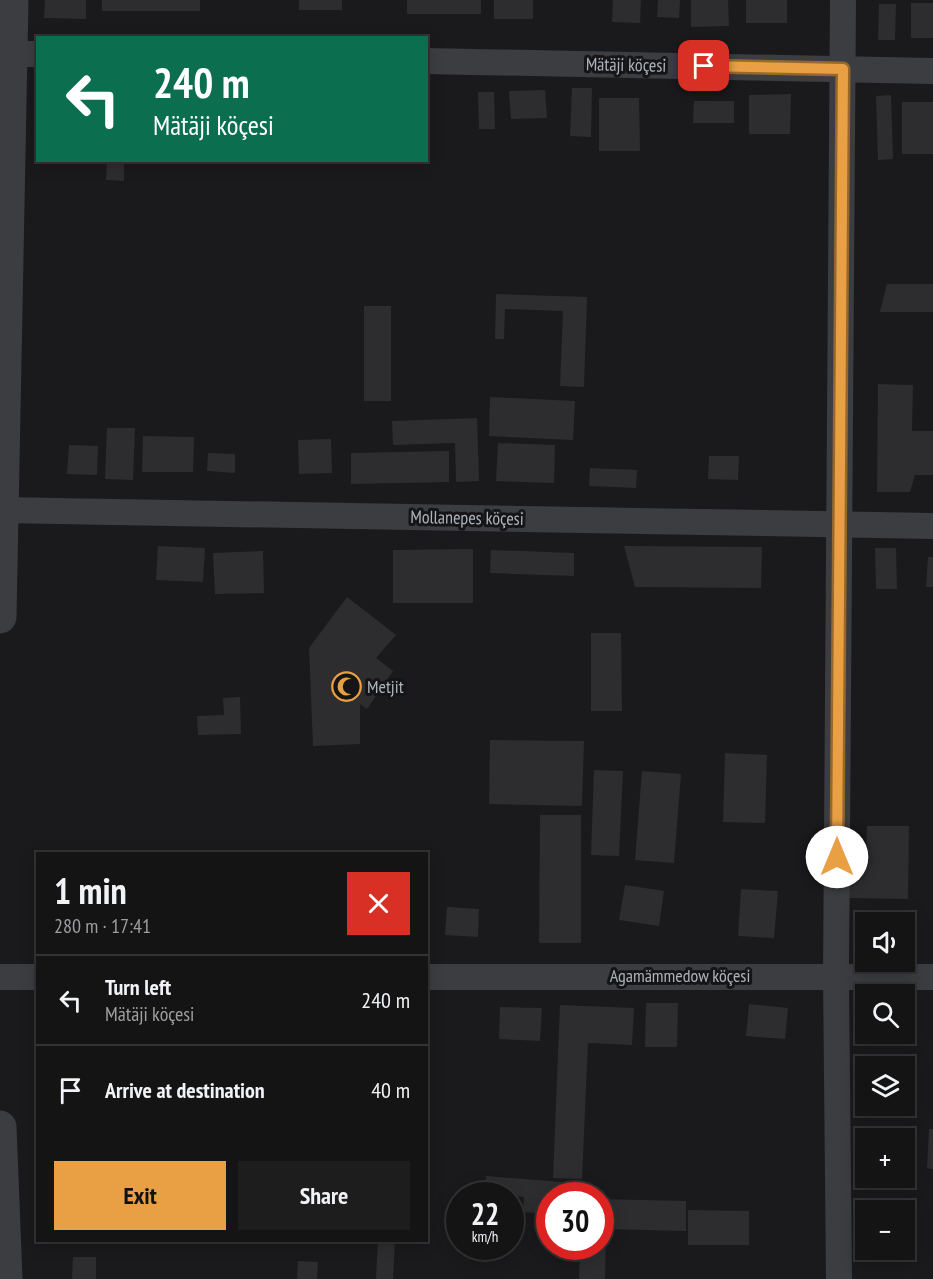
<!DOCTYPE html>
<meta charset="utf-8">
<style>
body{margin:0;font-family:"PT Sans Narrow",sans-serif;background:#1d1d1e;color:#f1f3f6;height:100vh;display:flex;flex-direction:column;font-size:22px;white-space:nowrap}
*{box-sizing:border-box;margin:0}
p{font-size:20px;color:#9d9ea0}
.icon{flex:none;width:33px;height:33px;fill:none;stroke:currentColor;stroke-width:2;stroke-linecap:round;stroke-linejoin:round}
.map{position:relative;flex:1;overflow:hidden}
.drawer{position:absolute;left:36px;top:852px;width:392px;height:390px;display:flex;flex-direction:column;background:#141415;border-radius:0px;box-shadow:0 3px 15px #0003,0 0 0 2px #333334}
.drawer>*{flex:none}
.hud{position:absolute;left:36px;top:36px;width:392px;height:126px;border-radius:0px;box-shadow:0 3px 15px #0003,0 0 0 2px #333334;background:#0b6e4f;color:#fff;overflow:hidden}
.controls{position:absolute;left:855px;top:912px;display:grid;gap:12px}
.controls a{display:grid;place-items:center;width:60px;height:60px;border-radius:0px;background:#141415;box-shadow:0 3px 15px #0003,0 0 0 2px #333334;font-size:30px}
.speed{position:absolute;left:446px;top:1182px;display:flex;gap:12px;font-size:30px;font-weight:700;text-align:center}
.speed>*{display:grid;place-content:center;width:78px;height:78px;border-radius:50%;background:#141415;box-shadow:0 3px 15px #0003,0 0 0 2px #333334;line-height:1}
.speed small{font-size:15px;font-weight:400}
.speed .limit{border:9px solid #d22;background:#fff;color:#111}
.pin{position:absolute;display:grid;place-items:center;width:51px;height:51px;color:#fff;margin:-26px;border-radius:12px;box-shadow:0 3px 9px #0006}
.me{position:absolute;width:66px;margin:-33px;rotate:0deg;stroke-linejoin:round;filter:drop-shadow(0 0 4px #0008)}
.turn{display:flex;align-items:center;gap:21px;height:126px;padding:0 18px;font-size:27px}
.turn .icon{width:78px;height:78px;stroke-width:2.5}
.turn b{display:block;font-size:42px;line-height:51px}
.round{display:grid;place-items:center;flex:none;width:63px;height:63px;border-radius:0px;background:#1d1d1e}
.headline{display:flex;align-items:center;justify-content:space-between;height:102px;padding:0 18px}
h1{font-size:36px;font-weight:600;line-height:45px}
.button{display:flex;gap:12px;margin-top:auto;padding:12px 18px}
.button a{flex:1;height:69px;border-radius:0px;background:#e9a045;color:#111;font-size:24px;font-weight:600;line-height:69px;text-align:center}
.button a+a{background:#1d1d1e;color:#f1f3f6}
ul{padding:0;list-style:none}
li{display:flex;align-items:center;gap:18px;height:90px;padding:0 18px;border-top:2px solid #333334}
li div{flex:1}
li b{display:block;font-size:22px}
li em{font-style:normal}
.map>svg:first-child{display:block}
.building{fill:#2d2d30}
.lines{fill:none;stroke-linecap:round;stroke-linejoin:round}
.minor{stroke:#3b3d41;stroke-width:26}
.tertiary{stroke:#3b3d41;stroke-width:33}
.route-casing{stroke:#97682d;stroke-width:15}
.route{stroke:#e9a045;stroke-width:10}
.labels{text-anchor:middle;stroke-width:6;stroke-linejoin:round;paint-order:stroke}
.street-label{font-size:18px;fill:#adb3bb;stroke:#151517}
.poi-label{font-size:18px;fill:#adb3bb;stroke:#151517;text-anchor:start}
</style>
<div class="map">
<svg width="933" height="1279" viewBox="0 0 933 1279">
<rect width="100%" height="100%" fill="#1a1a1c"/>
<g class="building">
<polygon points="45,0 86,0 86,19 44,18"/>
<rect x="102" y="0" width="98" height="11"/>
<rect x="299" y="0" width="43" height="10"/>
<rect x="407" y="0" width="74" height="14"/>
<rect x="494" y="0" width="39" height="19"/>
<polygon points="613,0 641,0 640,23 612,22"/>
<polygon points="658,0 680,0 679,18 657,17"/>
<polygon points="691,0 728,0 729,26 691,27"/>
<rect x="746" y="0" width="41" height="23"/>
<rect x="911" y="3" width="22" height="35"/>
<polygon points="879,4 896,4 895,40 878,40"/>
<polygon points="572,88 592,88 591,137 570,136"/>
<polygon points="545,90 547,118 511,119 509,91"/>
<polygon points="478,92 494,92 495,129 479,129"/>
<polygon points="791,94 790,134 749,134 749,95"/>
<polygon points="891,95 893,159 878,160 876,96"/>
<polygon points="599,98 639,98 640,151 599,151"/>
<polygon points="694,101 734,101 734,123 693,123"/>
<rect x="902" y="102" width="31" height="52"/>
<polygon points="107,160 124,160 124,181 106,180"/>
<polygon points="887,284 933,284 933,312 880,312"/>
<polygon points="496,294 587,297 584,387 560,386 563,311 505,309 504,339 495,339"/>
<rect x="364" y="306" width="27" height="95"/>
<polygon points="878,384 913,385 912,431 933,431 933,475 915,475 910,492 877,492"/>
<polygon points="490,397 575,401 573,440 489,436"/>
<polygon points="477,418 479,481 456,482 455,443 393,445 392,421"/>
<polygon points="107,428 135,428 133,480 105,479"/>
<polygon points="143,436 194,437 193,472 142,472"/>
<polygon points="331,439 332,473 299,474 298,440"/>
<polygon points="498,443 555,445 554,483 496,481"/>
<polygon points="69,445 98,446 97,475 67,474"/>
<polygon points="449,451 449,482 351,484 351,453"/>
<polygon points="208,453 235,454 235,473 207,471"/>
<polygon points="709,456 739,456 738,480 708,479"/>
<polygon points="590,468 637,470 636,488 589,486"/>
<polygon points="158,546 205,548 203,582 156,580"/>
<polygon points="624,546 762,547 761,588 635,587"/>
<polygon points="875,548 896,548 897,589 876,589"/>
<polygon points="473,549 473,603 393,603 393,550"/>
<polygon points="491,550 574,553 574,576 490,573"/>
<polygon points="263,551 264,593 215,594 213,553"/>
<polygon points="928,557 933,557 933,587 926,587"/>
<polygon points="347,597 396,635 376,658 393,671 367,709 360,704 360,744 313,746 309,648"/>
<polygon points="591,633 621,633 622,711 591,711"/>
<polygon points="240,697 241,734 198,735 197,716 224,715 223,698"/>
<polygon points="490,740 584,741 582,806 489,804"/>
<polygon points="725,753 767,755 765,823 723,822"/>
<polygon points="594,770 623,771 619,856 591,855"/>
<polygon points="642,771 681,774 674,863 635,860"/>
<polygon points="540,815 581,815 581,943 539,943"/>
<polygon points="867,826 909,826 908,899 847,898 848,861 866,861"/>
<polygon points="625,885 664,891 659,926 619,920"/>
<polygon points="741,889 778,891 774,938 738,936"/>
<polygon points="447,907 479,909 478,937 445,935"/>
<polygon points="646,1003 678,1003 677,1047 645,1047"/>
<polygon points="749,1004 788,1008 785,1039 746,1036"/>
<polygon points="560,1005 634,1008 632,1045 588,1043 582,1179 553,1178"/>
<polygon points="500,1007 542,1008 540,1041 499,1039"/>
<polygon points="929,1129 933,1129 933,1169 927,1168"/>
<polygon points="486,1176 587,1184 586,1196 549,1196 549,1214 523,1212 524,1197 485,1194"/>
<polygon points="600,1199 686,1201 686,1231 606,1229 605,1279 579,1279 580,1246 600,1246"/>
<polygon points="688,1210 749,1211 749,1245 688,1245"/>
<polygon points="378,1240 395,1240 393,1279 376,1279"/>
<polygon points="73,1257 96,1257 96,1279 72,1279"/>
<polygon points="298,1261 318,1262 317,1279 297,1279"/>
</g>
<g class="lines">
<g class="minor">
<polyline points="0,51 10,54 38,54"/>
<polyline points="426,61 933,71"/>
<polyline points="0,510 933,526"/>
<polyline points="0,977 38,977"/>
<polyline points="426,977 933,977"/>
<polyline points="839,1279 836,976 843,0"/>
</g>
<g class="tertiary">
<polyline points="0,617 12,0"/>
<polyline points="0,1127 6,1279"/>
</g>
</g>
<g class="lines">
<defs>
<polyline id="route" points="704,66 843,69 837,857"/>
</defs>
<use href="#route" class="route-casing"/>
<use href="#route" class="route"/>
</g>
<defs>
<symbol id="mosque-ring" viewBox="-11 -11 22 22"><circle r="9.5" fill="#151517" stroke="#e9a045" stroke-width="1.5"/><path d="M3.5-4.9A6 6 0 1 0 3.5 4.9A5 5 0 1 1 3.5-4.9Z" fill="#e9a045"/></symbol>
</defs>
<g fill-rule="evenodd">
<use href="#mosque-ring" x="330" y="670" width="33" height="33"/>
</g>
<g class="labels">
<g class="street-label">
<text transform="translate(626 65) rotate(1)" y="6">Mätäji köçesi</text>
<text transform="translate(467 518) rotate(1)" y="6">Mollanepes köçesi</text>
<text x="680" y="982">Agamämmedow köçesi</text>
</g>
<g class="poi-label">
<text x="367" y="693">Metjit</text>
</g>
</g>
</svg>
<div class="controls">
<a><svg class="icon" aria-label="sound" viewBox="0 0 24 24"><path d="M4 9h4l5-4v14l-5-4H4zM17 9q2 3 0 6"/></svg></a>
<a><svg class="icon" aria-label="search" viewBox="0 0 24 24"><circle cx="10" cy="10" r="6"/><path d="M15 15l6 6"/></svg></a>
<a><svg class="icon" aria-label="layers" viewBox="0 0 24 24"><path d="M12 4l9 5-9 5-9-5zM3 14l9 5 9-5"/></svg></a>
<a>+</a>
<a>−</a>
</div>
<div class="speed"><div>22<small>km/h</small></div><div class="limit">30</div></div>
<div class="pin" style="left:704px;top:66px;background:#d93025"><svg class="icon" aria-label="arrive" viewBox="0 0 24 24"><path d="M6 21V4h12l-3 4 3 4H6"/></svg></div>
<svg class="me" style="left:837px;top:857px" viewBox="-20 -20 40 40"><circle r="19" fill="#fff"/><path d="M0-13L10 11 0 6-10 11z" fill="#e9a045"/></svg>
<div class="hud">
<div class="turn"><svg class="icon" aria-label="left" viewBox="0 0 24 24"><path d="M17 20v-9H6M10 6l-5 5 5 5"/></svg><div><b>240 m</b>Mätäji köçesi</div></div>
</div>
<section class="drawer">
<div class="headline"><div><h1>1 min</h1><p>280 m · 17:41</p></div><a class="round" style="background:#d93025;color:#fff"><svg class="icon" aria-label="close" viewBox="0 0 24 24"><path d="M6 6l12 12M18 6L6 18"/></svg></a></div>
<ul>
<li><svg class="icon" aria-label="left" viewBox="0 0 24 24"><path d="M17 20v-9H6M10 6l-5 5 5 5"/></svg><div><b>Turn left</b><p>Mätäji köçesi</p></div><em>240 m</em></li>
<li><svg class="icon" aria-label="arrive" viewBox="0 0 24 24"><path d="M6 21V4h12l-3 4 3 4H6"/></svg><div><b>Arrive at destination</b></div><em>40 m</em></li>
</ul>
<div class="button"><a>Exit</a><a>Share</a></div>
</section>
</div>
